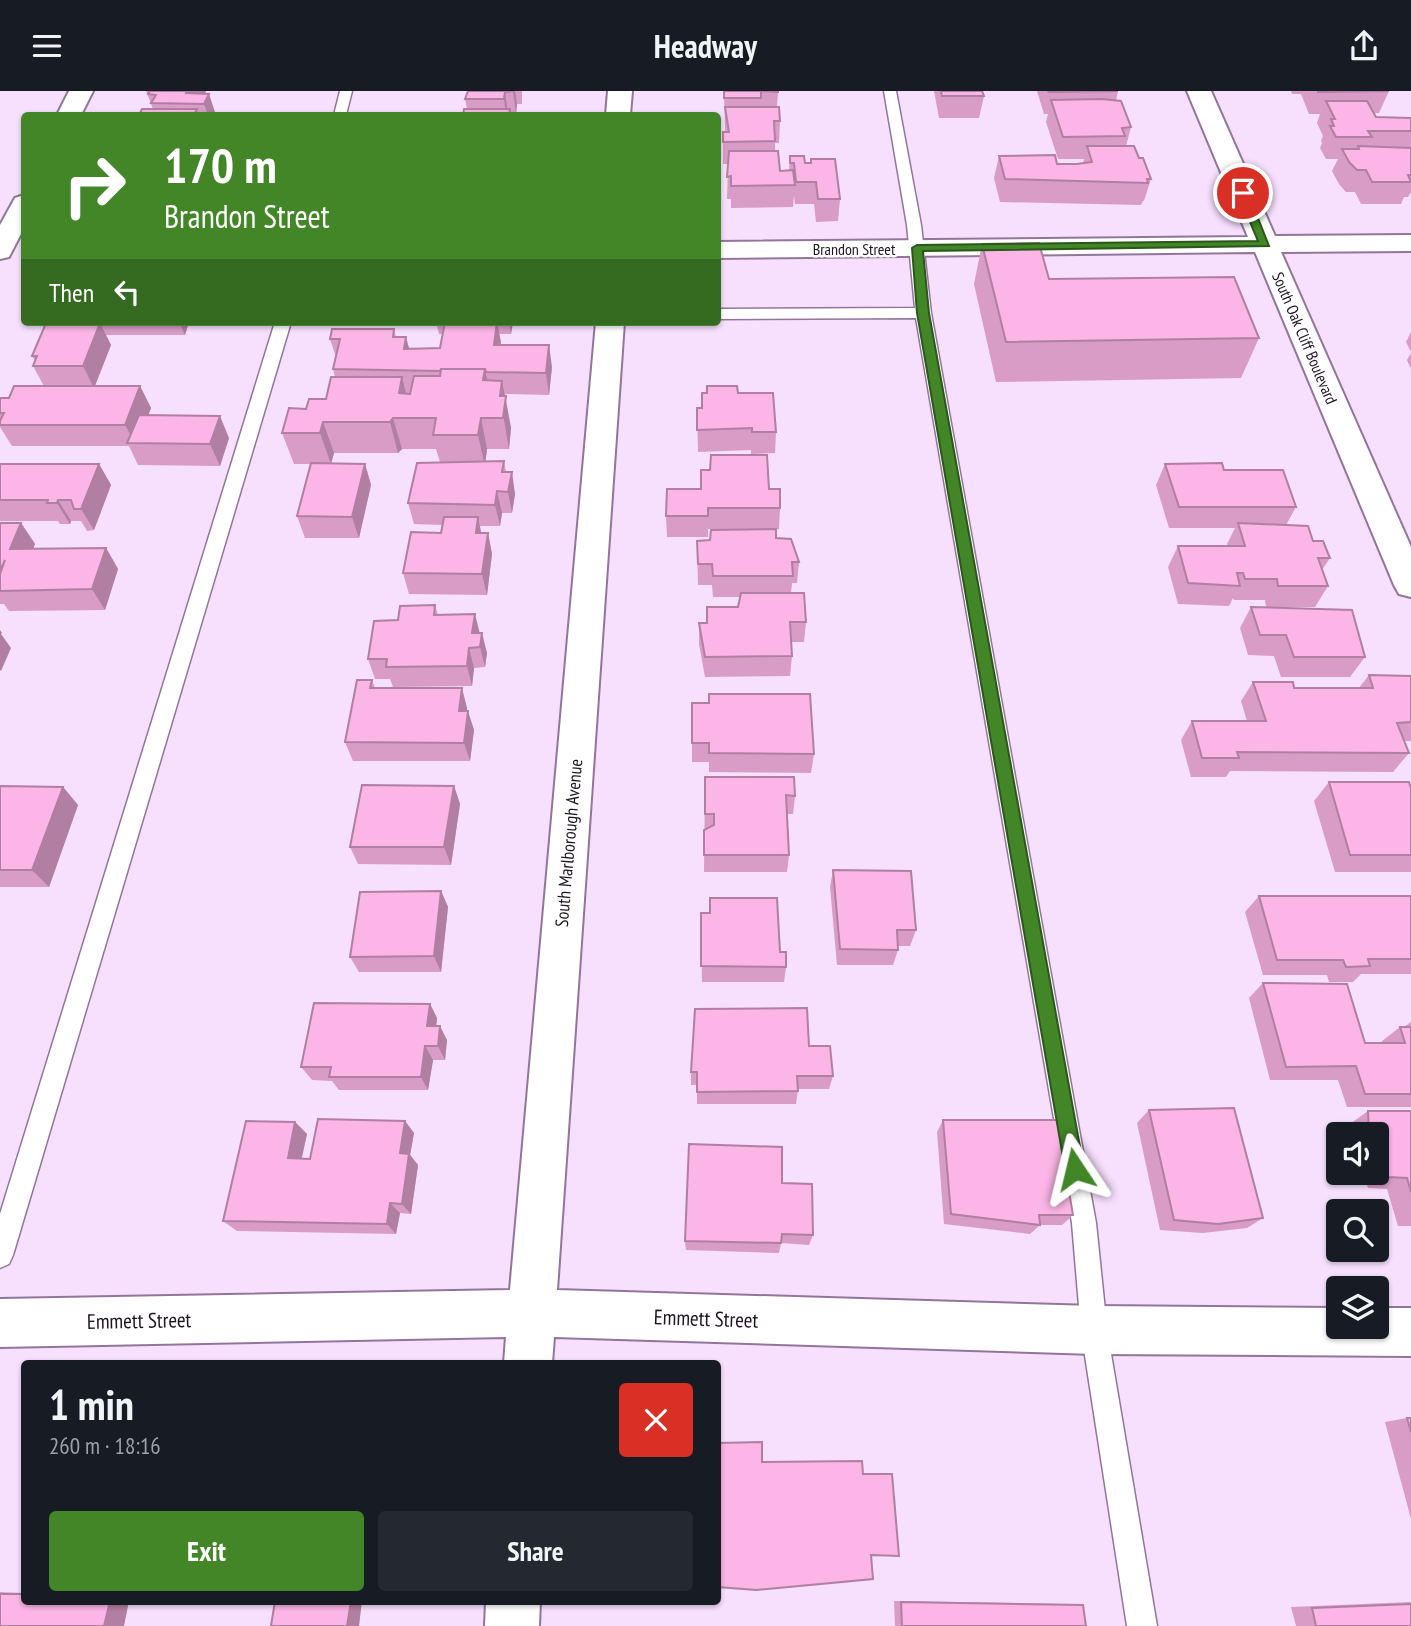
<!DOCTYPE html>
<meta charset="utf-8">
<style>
body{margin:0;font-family:"PT Sans Narrow",sans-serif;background:#242831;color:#f1f3f6;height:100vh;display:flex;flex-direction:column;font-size:26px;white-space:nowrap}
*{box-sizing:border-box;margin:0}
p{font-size:23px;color:#9ea1a6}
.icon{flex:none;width:38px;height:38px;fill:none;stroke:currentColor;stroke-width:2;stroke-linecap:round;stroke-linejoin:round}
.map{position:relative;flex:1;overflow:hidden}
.panel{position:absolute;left:21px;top:1269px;width:700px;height:245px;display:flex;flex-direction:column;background:#171b24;border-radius:7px;box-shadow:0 2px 5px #0004}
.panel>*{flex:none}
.top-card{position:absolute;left:21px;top:21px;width:700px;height:214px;border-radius:7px;box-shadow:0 2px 5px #0004;background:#438628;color:#fff;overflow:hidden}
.tools{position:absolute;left:1326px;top:1031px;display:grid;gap:14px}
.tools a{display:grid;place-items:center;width:63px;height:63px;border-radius:7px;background:#171b24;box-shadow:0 2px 5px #0004;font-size:35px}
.pin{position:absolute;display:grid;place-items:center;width:60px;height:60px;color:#fff;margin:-30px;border:4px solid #fff;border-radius:50%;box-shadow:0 2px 7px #0007}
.me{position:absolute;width:77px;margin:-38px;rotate:350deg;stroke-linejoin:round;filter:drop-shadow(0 0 5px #0008)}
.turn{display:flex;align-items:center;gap:24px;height:147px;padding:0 28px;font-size:32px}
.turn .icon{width:91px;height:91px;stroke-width:2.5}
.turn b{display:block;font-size:49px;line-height:60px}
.then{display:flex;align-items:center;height:66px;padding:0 28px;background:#0003;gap:14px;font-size:26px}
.round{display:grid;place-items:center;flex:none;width:74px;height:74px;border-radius:7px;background:#242831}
.headline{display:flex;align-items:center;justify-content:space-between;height:119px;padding:0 28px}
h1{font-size:42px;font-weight:700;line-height:52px}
.action{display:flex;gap:14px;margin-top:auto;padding:14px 28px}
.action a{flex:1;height:80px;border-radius:7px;background:#438628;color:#fff;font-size:28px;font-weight:700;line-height:80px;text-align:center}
.action a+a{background:#242831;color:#f1f3f6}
header{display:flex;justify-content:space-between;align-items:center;height:91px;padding:0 28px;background:#171b24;font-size:32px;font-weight:700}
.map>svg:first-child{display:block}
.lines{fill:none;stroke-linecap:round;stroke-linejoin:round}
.lane-casing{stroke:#91769a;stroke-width:3}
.street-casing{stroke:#91769a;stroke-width:4}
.lane{fill:#fff;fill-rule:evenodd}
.street{fill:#fff;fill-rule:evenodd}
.wall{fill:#d89cc6}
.shaded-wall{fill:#b07fa1}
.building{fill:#fbb5e6;stroke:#b07fa1;stroke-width:2}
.route{fill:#438628;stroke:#2c571a;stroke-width:2}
.labels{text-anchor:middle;stroke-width:5;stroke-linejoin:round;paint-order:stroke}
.far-street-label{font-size:16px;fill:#1e1422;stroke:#fff}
.street-label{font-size:18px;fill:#1e1422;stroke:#fff}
.near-street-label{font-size:21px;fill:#1e1422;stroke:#fff}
</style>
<header><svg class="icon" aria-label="menu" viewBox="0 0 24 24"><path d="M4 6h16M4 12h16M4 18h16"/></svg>Headway<svg class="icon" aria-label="share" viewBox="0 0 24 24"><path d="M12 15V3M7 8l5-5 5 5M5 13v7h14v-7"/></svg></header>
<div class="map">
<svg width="1411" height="1535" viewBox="0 0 1411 1535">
<rect width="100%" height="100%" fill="#f7dffe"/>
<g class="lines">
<defs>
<g id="lane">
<polygon points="340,0 352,0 346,24 334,24"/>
<polygon points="884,0 896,0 921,134 931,222 1096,1132 1107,1239 1157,1535 1127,1535 1081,1239 1072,1132 916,227 718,228 718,218 915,217 907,134"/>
<polygon points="275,231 291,231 13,1164 9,1173 0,1177 0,1123"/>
</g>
<g id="street">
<polygon points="69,0 93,0 81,24 57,24"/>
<polygon points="608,0 632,0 630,24 606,24"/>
<polygon points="1187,0 1211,0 1275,145 1411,144 1411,160 1281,161 1411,456 1411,506 1399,503 1394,494 1255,161 718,167 718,151 1248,146"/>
<polygon points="24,104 24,137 9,166 0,168 0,134 15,107"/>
<polygon points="596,231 624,231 557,1199 1094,1215 1339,1217 1339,1236 1377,1236 1377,1217 1411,1217 1411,1265 1094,1263 554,1246 552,1272 504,1272 506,1246 0,1256 0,1208 510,1199"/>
<polygon points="486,1510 540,1510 539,1535 485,1535"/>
</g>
</defs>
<use href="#lane" class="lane-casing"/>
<use href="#street" class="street-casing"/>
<use href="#lane" class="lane"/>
<use href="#street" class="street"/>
</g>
<g class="wall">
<polygon points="146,0 206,0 205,3 216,24 139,24 153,18"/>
<polygon points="468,0 522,0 522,13 517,13 516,23 511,23 511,24 467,18 465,8"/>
<polygon points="724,0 778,0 777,16 780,30 779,52 775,52 775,60 780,80 789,79 790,65 805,72 810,72 811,68 840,108 838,130 816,131 814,113 795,113 794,104 793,116 731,117 731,108 727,108 728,73 723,73 723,41 725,41"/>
<polygon points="934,0 982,0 984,5 979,27 939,27"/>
<polygon points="1037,0 1118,0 1116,10 1131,36 1126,55 1139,67 1151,88 1144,110 1143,110 1141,114 1000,111 994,87 999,65 1057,73 1083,72 1084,68 1058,68 1046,31 1048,23 1044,23"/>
<polygon points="1291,0 1389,0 1379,22 1374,22 1376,26 1411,27 1411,101 1408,106 1404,106 1401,113 1361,113 1355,101 1346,101 1339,93 1332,80 1338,68 1326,68 1320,57 1322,52 1321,50 1323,45 1317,32 1320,23 1309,23 1301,3 1292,3"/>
<polygon points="982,153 1049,188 1259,247 1241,287 996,291 974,193"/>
<polygon points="63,231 189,231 185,244 106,244 111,254 95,295 140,295 151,317 148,324 229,347 220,375 138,374 129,355 12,355 0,336 0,307 9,307 44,295 33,275 35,270 32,265 64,232"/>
<polygon points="436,231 513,231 511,243 499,243 500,254 552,276 549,304 505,303 511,337 509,358 487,358 485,371 504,370 506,381 515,403 512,422 502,422 500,435 480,435 481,442 488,442 492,463 487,504 409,503 403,482 441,442 443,434 414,433 408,412 440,371 436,358 402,358 398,362 334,362 331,372 365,373 371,394 359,447 305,447 297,425 311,373 294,373 282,342 306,318 326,308 335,286 333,278 336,266 330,248 394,238 396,246 409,258 440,257 443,243 439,243"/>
<polygon points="1411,241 1411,261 1406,251"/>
<polygon points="1411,262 1411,278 1407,269"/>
<polygon points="738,302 776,341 775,362 751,363 751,359 698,361 697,317 702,317"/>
<polygon points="0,373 99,373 111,394 94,439 87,440 81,430 71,430 70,433 60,433 58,430 0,430"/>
<polygon points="1165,373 1224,379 1296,416 1286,434 1313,450 1330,467 1322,479 1328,495 1315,516 1266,516 1265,509 1234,509 1233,507 1229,515 1178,513 1168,476 1178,455 1228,455 1227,453 1235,437 1169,437 1156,394"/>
<polygon points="710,379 769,398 780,417 779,438 708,438 708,446 667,446 666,425 701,398"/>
<polygon points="0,432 21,432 35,453 33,458 106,457 118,478 105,519 9,520 4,513 0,513"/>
<polygon points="776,447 799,471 797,492 792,492 791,502 806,531 804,551 791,551 792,565 790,585 705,586 699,553 699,532 707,532 738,516 741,506 713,506 712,494 698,494 697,450"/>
<polygon points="435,514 438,524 480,542 487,562 485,576 474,577 472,595 393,596 390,588 375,588 368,568 398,529"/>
<polygon points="1251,516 1365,566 1350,586 1281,586 1274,565 1248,564 1240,537"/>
<polygon points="1369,584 1411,585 1411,650 1404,650 1409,662 1393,681 1230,680 1226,686 1191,686 1181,649 1192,630 1247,630 1241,610 1253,591 1294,597 1359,597"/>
<polygon points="372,589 375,597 467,617 467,620 474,639 470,670 353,670 345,651"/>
<polygon points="692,612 814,663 811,682 709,681 709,671 692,671"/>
<polygon points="705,686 795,705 793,723 787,723 789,764 787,781 704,781"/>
<polygon points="1329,691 1411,697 1411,781 1335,781 1314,710"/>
<polygon points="0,695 63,696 78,714 49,796 0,796"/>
<polygon points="454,695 460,713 451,774 358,773 350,756"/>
<polygon points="833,779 916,839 910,855 898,855 898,859 893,874 837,874 830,796"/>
<polygon points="441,800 448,816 441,881 359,881 350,866"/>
<polygon points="1259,805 1411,805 1411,883 1361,883 1353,891 1329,891 1327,884 1263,884 1245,821"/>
<polygon points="701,822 780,861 786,876 784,891 702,891"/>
<polygon points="1263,892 1365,952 1382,952 1382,950 1400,936 1404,936 1411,931 1411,1016 1347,1016 1338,989 1270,989 1249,907"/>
<polygon points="430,913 437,927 436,935 447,949 445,969 433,969 428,999 339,999 332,990 312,989 301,976"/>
<polygon points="809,955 833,985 829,998 798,998 796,1013 697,1013 697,994 691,994 691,981"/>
<polygon points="1149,1019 1263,1127 1247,1137 1203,1142 1160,1139 1137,1032"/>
<polygon points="1368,1020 1411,1020 1411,1135 1398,1135 1387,1098 1368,1097 1363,1082 1377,1082 1377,1043 1350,1043 1350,1033"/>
<polygon points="943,1029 1073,1124 1062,1134 1040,1134 1030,1143 944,1133 937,1041"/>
<polygon points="405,1030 414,1042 410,1064 418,1074 411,1123 400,1122 396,1143 237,1140 223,1130 295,1031 307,1043 302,1067 310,1068"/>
<polygon points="782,1092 813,1144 809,1154 781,1152 779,1162 686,1159 685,1150"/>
<polygon points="1407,1327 1411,1327 1411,1428 1385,1331"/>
<polygon points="0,1501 24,1502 24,1510 0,1535"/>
<polygon points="894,1510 1070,1513 1083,1514 1086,1535 895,1535"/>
<polygon points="1411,1511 1411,1535 1296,1535 1291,1516"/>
</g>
<g class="shaded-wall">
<polygon points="187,0 206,0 200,13 186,2"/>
<polygon points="513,0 515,0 517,13 516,23"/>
<polygon points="505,1 508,23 506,24 504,8"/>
<polygon points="209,3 216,24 208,24 204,13"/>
<polygon points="179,231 189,231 185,244"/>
<polygon points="497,231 501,251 497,276 494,254"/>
<polygon points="509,231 513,231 511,243"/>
<polygon points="100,232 111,254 94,297 83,275"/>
<polygon points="406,246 412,268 404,258"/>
<polygon points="549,254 552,276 549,304 546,282"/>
<polygon points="485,278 491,310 483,289"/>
<polygon points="402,286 410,318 399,302"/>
<polygon points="502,290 511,337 509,358 500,305"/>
<polygon points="140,295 151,317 138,352 135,352 125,334"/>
<polygon points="220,325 229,347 220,375 210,353"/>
<polygon points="393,327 402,358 398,362 390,331"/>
<polygon points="481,327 487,358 485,375 478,344"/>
<polygon points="323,331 334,362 331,373 320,342"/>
<polygon points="99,373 111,394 94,439 81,418"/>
<polygon points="365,373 371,394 359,447 352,426"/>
<polygon points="512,381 515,403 512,422 508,401"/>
<polygon points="497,400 502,422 500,435 495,414"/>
<polygon points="58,409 71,430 70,433 57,412"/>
<polygon points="478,426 482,447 476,442"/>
<polygon points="21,432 35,453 24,479 10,458"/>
<polygon points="488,442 492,463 487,504 482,483"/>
<polygon points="106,457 118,478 105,519 92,498"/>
<polygon points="475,523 480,543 472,542"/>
<polygon points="0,539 2,542 1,543 11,557 1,580 0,579"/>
<polygon points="482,542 487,562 485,576 480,556"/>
<polygon points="469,557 474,577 472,595 467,575"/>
<polygon points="462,597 467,617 464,639 459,620"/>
<polygon points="468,620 474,639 470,670 464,652"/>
<polygon points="454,695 460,713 451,774 444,756"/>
<polygon points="63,696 78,714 49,796 32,779"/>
<polygon points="441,800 448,816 441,881 434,865"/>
<polygon points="430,913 437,927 435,949 427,935"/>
<polygon points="440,935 447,949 445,969 438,955"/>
<polygon points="425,955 433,969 428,999 421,986"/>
<polygon points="405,1030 414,1042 410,1064 418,1074 411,1123 402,1113 400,1062"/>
<polygon points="295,1031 307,1043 299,1078 288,1067"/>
<polygon points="390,1112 400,1122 396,1143 387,1133"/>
<polygon points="110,1510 129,1510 124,1535 104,1535"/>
<polygon points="351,1510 362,1510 359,1535 347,1535"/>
</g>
<g class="building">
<polygon points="150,0 187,0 186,2 209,3 204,13 151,12 156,4 148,3"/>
<polygon points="468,0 513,0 505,1 504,8 465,8"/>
<polygon points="724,0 778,0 778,1 761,0 761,7 724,7"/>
<polygon points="941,0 982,0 984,5 942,5"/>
<polygon points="1048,0 1118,0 1049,1"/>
<polygon points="1318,0 1389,0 1318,1"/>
<polygon points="1102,8 1121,10 1131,36 1122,37 1125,45 1063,46 1051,9"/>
<polygon points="1326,10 1367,10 1376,26 1411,27 1411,40 1368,40 1372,46 1336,46 1330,35 1334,35 1331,28 1335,28"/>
<polygon points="725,16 779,16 780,30 774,30 775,50 723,51 723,41 729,41"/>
<polygon points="142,18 197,18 194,24 139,24"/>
<polygon points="464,18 510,18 509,24 463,24"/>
<polygon points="1087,55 1134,55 1139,67 1143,67 1151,88 1147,88 1148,92 1005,88 999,65 1055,64 1057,73 1077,73 1092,71"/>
<polygon points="1358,55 1411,57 1411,84 1408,84 1411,91 1372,91 1366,79 1357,79 1349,71 1342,58 1359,58"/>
<polygon points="729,60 778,60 780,80 793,79 795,94 731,95 731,85 727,86"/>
<polygon points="790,65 804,65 805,72 811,72 811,68 835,68 840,108 818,108 816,91 796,91 794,72 790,72"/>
<polygon points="1039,152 1049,188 1234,186 1259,247 1006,251 982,153"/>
<polygon points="445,231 497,231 494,254 549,254 546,282 486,281 485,278 441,278 440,280 333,278 340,248 330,248 332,238 394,238 393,246 406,246 404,258 440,257"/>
<polygon points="46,232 100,232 83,275 33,275 37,265 32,265"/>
<polygon points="441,278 485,278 483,289 502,290 500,305 506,305 503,327 481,327 478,344 433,344 436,327 393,327 390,331 323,331 320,342 282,342 289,317 306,318 309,308 326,308 331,286 402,286 399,302 410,303 414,285 440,285"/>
<polygon points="14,295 140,295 125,334 0,334 0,330 4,322 0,322 0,307 9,307"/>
<polygon points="707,295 737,295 738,302 773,302 776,341 752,341 752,337 697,339 697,317 702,317 702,302 707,302"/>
<polygon points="139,324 220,325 210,353 127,352"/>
<polygon points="711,364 767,364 769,398 780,398 780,417 708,417 708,425 666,425 667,398 701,398 701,379 710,379"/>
<polygon points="504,370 502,381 512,381 508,401 497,400 495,414 408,412 417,372"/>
<polygon points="311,372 365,373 352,426 297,425"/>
<polygon points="1222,372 1224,379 1283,379 1296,416 1179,416 1165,373"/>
<polygon points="0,373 99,373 81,418 74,418 71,409 58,409 57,412 47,412 48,409 0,409"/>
<polygon points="444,426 478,426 476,442 488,442 482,483 403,482 411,441 441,442"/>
<polygon points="0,432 21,432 10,458 106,457 92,498 0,500 0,483 5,469 0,480"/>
<polygon points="1238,432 1308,435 1313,450 1323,450 1330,467 1318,467 1328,495 1278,495 1277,488 1245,488 1243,482 1237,482 1240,495 1188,492 1178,455 1245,455"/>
<polygon points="776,438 776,447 791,448 799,471 792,471 793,485 713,485 712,473 698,473 697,450 710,449 711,439"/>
<polygon points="741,502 804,502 806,531 790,531 792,565 705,566 699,532 707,532 707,516 738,516"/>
<polygon points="435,514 434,524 475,523 472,542 482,542 480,556 469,557 467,575 386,576 387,568 368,568 374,530 398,529 400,515"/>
<polygon points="1251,516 1352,519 1365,566 1294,566 1286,544 1260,544"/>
<polygon points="1369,584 1411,585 1411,631 1397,632 1409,662 1237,661 1239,667 1202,667 1192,630 1266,630 1253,591 1293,591 1294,597 1373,597"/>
<polygon points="357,589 372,589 370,597 462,597 459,620 468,620 464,652 345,651"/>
<polygon points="709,603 810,603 814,663 709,662 709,652 692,652 692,612 709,612"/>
<polygon points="705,686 794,686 795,705 786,704 789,764 704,764 704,739 714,734 714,723 705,723"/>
<polygon points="1329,691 1409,691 1411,697 1411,764 1350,764"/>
<polygon points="362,694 454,695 444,756 350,756"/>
<polygon points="0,695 63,696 32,779 0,779"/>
<polygon points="833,779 911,780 916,839 897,839 898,859 840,858"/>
<polygon points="441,800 434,865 350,866 360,801"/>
<polygon points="1259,805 1411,805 1411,868 1368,868 1370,875 1346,876 1343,869 1277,869"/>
<polygon points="710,807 777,807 780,861 786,861 786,876 701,875 701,822 710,822"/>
<polygon points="1263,892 1347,893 1365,952 1405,952 1400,936 1411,936 1411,1003 1365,1003 1356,975 1286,976"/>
<polygon points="314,912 430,913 427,935 440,935 438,955 425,955 421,986 329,986 331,976 301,976"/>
<polygon points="807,917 809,955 830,955 833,985 797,985 798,1000 697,1001 697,981 691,981 695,918"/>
<polygon points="1234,1017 1263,1127 1218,1133 1174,1129 1149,1019"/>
<polygon points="1368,1020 1411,1020 1411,1101 1407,1087 1387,1086 1377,1053 1377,1043 1369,1043"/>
<polygon points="318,1028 405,1030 400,1062 409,1063 402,1113 390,1112 387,1133 223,1130 246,1030 295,1031 288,1067 310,1068"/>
<polygon points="943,1029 1057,1029 1073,1124 1039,1124 1040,1134 951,1123"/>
<polygon points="689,1053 782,1056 782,1092 812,1093 813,1144 782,1143 781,1152 685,1150"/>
<polygon points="1407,1327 1411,1327 1411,1341"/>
<polygon points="762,1351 762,1371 862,1370 863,1383 892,1383 899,1465 871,1464 873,1488 756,1499 718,1496 718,1352"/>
<polygon points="0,1503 24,1503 24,1510 110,1510 104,1535 0,1535"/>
<polygon points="275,1510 351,1510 347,1535 271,1535"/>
<polygon points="901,1511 1083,1514 1086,1535 902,1535"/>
<polygon points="1411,1513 1411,1535 1316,1535 1312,1517"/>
</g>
<polygon class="route" points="1243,99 1248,102 1269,155 923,160 929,222 1084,1078 1081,1085 1075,1088 1068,1085 1065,1078 917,222 912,157 917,154 1258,150 1238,102"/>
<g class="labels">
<g class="far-street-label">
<text x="854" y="164">Brandon Street</text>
<text transform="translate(1305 247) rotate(67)" y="6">South Oak Cliff Boulevard</text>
</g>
<g class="street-label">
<text transform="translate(569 752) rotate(-85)" y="6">South Marlborough Avenue</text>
</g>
<g class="near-street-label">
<text transform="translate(706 1228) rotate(2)" y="7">Emmett Street</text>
<text transform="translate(139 1230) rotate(-1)" y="7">Emmett Street</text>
</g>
</g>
</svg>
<div class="tools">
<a><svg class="icon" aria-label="sound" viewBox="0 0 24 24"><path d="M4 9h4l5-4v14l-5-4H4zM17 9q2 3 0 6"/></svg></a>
<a><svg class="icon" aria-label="search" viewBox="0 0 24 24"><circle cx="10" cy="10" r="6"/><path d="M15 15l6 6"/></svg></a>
<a><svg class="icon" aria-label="layers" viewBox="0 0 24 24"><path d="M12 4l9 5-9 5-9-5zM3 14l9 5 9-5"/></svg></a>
</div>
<div class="pin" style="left:1243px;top:102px;background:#d93025"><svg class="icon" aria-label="arrive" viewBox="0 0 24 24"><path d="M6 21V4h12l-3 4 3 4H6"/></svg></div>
<svg class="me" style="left:1075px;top:1078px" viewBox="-20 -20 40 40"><path d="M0-17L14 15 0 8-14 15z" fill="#438628" stroke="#fff" stroke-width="4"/></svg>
<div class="top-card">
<div class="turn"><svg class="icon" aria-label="right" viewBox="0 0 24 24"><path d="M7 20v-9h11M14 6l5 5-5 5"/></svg><div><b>170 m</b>Brandon Street</div></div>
<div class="then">Then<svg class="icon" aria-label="left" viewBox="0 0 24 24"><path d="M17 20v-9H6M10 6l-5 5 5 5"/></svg></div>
</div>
<section class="panel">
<div class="headline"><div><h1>1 min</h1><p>260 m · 18:16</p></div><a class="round" style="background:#d93025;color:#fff"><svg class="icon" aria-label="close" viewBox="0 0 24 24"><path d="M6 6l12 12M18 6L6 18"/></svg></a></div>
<div class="action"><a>Exit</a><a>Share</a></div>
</section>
</div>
